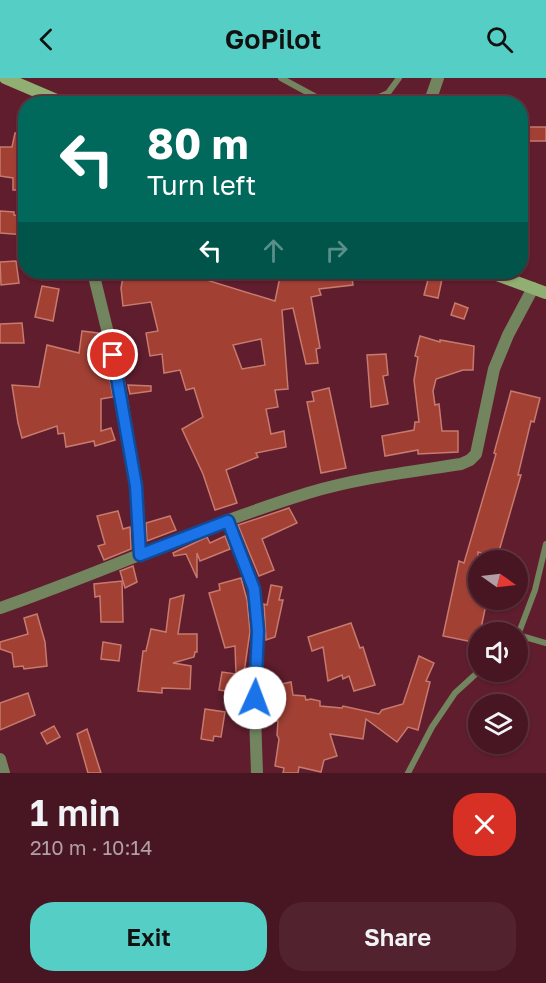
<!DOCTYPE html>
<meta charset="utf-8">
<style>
body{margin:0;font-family:"Golos Text",sans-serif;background:#52232f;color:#f1f3f6;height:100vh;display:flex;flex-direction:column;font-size:22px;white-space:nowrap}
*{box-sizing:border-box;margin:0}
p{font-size:20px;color:#b19fa5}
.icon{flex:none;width:33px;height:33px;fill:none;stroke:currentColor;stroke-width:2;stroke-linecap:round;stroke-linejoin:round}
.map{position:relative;height:695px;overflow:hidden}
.drawer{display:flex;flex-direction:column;background:#481622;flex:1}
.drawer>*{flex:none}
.top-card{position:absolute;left:18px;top:18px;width:510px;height:183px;border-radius:24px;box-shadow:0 2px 4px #0004,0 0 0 2px #603540;background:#00695c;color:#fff;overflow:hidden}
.needle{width:39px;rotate:104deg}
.tools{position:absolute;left:468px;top:472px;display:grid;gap:12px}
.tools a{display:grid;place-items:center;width:60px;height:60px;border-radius:50%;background:#481622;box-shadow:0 2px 4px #0004,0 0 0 2px #603540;font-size:30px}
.pin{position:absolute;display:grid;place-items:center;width:51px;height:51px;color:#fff;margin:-26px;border:3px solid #fff;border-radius:50%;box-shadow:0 2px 6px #0007}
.me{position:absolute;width:66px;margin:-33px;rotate:2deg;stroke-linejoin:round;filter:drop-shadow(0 0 4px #0008)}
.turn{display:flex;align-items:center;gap:21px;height:126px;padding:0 30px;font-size:27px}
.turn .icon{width:78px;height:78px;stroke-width:2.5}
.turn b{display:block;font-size:42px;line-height:51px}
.lanes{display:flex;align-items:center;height:57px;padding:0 30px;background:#0003;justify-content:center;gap:30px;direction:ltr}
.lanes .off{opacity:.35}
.round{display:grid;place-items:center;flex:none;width:63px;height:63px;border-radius:24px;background:#52232f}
.summary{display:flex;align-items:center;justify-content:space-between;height:102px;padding:0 30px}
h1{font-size:36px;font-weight:600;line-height:45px}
.action{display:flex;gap:12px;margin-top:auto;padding:12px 30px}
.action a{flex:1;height:69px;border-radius:24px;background:#55cec6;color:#111;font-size:24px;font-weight:600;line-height:69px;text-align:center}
.action a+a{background:#52232f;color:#f1f3f6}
header{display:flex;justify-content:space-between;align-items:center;height:78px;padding:0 30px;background:#55cec6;color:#111;font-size:27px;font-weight:600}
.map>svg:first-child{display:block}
.building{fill:#a24034;stroke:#c77a6e;stroke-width:1.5;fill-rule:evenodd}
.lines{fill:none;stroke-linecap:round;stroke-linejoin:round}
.lane{stroke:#72855f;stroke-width:6}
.street{stroke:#72855f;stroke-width:12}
.secondary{stroke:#91af72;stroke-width:12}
.route-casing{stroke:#114b97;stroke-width:15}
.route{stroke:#1a73e8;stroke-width:10}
</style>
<header><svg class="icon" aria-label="back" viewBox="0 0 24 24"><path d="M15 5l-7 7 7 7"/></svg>GoPilot<svg class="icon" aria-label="search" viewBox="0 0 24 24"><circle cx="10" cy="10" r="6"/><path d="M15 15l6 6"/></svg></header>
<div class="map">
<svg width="546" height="695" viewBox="0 0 546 695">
<rect width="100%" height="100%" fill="#601d2d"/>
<g class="building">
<rect x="520" y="49" width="26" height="14"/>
<polygon points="15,55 26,57 26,112 13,112 13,100 0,98 0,69 12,69"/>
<polygon points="0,133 14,134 14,137 26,139 26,157 0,155"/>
<polygon points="16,183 19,205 1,207 0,184"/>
<path d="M124,194h63v2l88,27 6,-29 30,4v-4h40l2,13 -34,4 2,6 -10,2 9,51 -4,1 2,14 -12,1 -13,-56 -11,2 6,79 -13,1 3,17 -12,2 5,25 13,-3 2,16 -30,6 2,4 -32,13 11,33 -22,7 -12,-36 -21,-45 21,-12 -9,-29 -8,2 -6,-20 -16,3 -2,-19 -12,2 -4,-23 12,-2 -7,-29 -28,4 -2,-18zM261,261l4,26 -23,4 -9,-24z"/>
<polygon points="429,198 442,201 438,220 424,217"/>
<polygon points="42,208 59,211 53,243 35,239"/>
<polygon points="455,225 468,230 464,241 451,237"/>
<polygon points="22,245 24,265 0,265 0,246"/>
<polygon points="82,253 98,255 96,269 103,287 107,286 113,319 101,321 101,353 111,350 115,362 95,368 94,363 66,369 64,355 58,356 57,348 22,360 18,345 12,307 39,309 47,267 79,275"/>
<polygon points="420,258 440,264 440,262 474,268 473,292 463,292 436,301 433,313 435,327 439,326 442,353 458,353 458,374 418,376 418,372 385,378 382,358 414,352 415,344 419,344 414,302 418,279 415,278"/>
<polygon points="386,276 388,297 383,298 388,326 371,329 367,277"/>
<polygon points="128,307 151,308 151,313 130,316"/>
<polygon points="329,310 346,390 321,395 307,324 314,323 312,314"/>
<polygon points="511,313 540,320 534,344 531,343 518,397 521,397 497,480 478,474 478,522 487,522 480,555 478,555 478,565 443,558 459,483 464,485 496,376 494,375"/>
<polygon points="289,430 297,445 262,461 274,492 259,498 238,447"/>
<polygon points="118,433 123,451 130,449 131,471 104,482 98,468 105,466 97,438"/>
<polygon points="170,438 176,452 147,463 146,445"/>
<polygon points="225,458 230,471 200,483 197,475 197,500 186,476 174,478 173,475 207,459 210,465"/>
<polygon points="133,488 137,504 125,510 120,493"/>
<polygon points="241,500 247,522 250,553 241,616 219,612 222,594 236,596 235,568 225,570 209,515 220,512 219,506"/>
<polygon points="122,503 123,544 101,544 100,518 95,519 94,506"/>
<polygon points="271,507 282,509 279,522 283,522 275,559 266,562 264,526 267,527"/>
<polygon points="184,517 178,556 197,556 197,574 195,574 194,579 173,585 191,588 190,611 162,610 162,615 138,613 143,573 146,573 151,551 166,554 170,521"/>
<polygon points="37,536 45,564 47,588 24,591 23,588 14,589 12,575 0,571 0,564 28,556 24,540"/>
<polygon points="351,545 360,570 363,569 375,607 354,613 349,598 343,601 342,597 328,603 323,569 312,573 308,559"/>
<polygon points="103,564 121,567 119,583 101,581"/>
<polygon points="419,578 434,585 426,603 430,604 418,652 408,649 397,664 366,641 363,661 330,656 337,678 324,682 321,694 299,689 298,695 283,695 284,690 275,688 279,661 277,657 278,643 274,643 267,609 291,604 293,617 305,618 306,622 311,621 320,623 320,628 342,630 343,628 379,636 382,632 403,626"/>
<polygon points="28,615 35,637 0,652 0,625"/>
<polygon points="205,631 225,634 221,659 214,658 213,663 201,661"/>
<polygon points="54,648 60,659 47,666 41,655"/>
<polygon points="87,651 101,695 88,695 77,656"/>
</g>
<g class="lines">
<g class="lane">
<polyline points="281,0 316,19 356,26"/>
<polyline points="363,26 388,15 399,0"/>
<polyline points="518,557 535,512 546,466"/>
<polyline points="518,557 546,565"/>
<polyline points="408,695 432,649 455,615 478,594"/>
</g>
<g class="street">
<polyline points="429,26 438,0"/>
<polyline points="93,194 118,296 136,408 140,477"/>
<polyline points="228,443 254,511 256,530 258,553 255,637 257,695"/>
<path d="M0,530c104,-36 204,-83 308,-115 50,-15 102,-21 153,-29l9,-4 6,-6 18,-85 14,-34 25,-47"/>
<polyline points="0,681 4,695"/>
</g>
<g class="secondary">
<polyline points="5,0 66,26"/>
<polyline points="489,194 546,215"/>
</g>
</g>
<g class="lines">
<defs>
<polyline id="route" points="113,277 136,408 140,477 228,443 254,511 258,553 255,620"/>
</defs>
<use href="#route" class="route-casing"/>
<use href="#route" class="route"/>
</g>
</svg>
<div class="tools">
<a><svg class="needle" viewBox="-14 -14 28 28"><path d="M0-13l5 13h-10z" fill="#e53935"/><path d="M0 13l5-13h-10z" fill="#b19fa5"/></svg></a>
<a><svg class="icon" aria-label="sound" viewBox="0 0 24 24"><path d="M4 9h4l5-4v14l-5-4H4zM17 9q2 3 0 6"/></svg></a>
<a><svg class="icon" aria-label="layers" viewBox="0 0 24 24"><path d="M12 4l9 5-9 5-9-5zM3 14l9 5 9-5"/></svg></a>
</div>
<div class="pin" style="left:113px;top:277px;background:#d93025"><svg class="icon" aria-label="arrive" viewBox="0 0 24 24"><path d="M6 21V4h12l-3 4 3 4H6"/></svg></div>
<svg class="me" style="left:255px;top:620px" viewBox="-20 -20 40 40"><circle r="19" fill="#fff"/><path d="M0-13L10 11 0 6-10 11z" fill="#1a73e8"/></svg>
<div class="top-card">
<div class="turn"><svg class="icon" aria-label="left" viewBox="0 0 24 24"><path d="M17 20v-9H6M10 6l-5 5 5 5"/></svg><div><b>80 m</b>Turn left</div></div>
<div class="lanes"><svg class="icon" aria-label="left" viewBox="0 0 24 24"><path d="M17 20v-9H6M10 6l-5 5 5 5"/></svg><svg class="icon off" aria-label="ahead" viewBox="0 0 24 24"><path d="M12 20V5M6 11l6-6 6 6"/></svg><svg class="icon off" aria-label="right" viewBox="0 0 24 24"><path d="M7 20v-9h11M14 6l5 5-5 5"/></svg></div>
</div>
</div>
<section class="drawer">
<div class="summary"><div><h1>1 min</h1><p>210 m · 10:14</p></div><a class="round" style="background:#d93025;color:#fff"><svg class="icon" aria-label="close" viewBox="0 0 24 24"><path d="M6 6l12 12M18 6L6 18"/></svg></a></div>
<div class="action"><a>Exit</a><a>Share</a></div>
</section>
